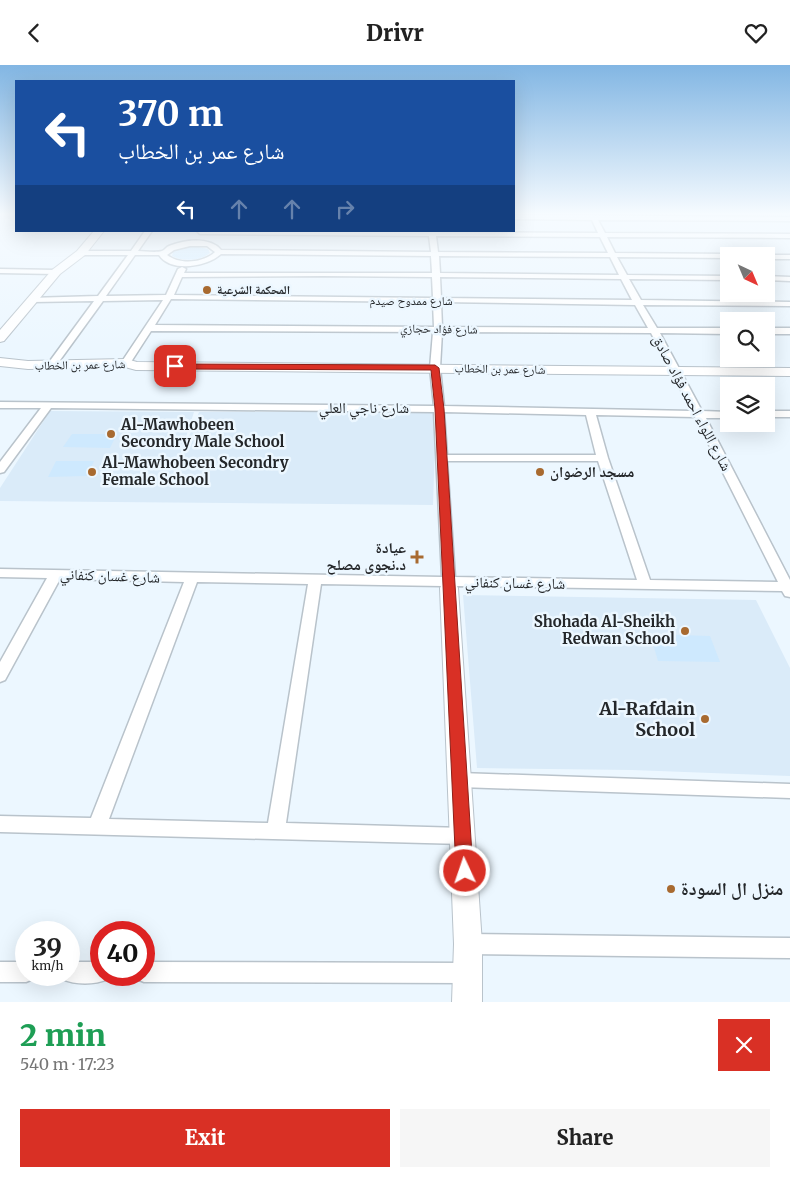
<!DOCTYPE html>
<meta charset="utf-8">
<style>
body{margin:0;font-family:Merriweather,"Noto Naskh Arabic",serif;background:#f6f6f6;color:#222;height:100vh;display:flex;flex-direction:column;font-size:19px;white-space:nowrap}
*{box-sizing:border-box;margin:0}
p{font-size:16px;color:#767676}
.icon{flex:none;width:28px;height:28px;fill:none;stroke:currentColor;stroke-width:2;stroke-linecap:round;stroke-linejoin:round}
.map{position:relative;height:937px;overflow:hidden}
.panel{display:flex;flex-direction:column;background:#fff;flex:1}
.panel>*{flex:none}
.top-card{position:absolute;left:15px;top:15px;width:500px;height:152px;border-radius:0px;box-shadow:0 5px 20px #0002;background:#1a4fa0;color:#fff;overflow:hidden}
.needle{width:32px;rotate:136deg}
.fabs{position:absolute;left:720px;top:182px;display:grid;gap:10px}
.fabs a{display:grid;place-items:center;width:55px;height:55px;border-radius:0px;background:#fff;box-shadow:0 5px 20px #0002;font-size:25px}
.speed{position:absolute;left:15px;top:856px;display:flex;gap:10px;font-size:25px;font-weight:700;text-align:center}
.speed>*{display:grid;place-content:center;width:65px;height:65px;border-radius:50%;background:#fff;box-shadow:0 5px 20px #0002;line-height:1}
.speed small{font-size:12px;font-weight:400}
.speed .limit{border:8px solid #d22;background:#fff;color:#111}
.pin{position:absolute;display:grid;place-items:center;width:42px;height:42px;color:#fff;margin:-21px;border-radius:10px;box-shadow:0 2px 8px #0006}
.me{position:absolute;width:55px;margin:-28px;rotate:357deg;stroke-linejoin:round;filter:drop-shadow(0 0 4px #0008)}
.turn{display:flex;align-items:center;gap:18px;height:105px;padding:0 20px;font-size:22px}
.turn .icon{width:65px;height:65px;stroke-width:2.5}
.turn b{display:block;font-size:35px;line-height:42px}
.lanes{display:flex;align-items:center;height:48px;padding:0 20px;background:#0003;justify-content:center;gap:25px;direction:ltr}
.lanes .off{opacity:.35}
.round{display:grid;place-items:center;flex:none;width:52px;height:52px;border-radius:0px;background:#f6f6f6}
.head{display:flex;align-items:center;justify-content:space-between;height:85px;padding:0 20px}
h1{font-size:30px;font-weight:800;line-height:38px;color:#1e9e55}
.action{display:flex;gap:10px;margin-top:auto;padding:10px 20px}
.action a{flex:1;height:58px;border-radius:0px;background:#d93025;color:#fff;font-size:20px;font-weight:800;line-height:58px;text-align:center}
.action a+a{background:#f6f6f6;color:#222}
header{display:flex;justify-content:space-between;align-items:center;height:65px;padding:0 20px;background:#fff;font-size:22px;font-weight:800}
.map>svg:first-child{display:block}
.built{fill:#daebf9}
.green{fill:#cee9fe}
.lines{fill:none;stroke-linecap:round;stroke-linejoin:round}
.street-casing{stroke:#b9c3cb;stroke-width:3}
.secondary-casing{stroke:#b9c3cb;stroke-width:2}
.street{fill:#fff;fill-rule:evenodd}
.secondary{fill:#fff;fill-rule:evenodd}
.route{fill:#d93025;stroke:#8d1f18}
.poi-dot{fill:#a86a30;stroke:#ecf7ff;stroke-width:2}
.labels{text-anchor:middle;stroke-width:5;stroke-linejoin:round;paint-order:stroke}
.far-poi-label{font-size:12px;font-weight:bold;fill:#24272a;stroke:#ecf7ff;text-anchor:start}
.far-street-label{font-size:12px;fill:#24272a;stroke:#ecf7ff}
.street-label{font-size:15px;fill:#24272a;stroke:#ecf7ff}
.poi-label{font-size:15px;font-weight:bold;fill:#24272a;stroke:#ecf7ff;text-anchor:start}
.near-poi-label{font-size:18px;font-weight:bold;fill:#24272a;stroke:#ecf7ff;text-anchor:end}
</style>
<header><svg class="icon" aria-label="back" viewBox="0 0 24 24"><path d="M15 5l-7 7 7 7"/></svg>Drivr<svg class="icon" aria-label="heart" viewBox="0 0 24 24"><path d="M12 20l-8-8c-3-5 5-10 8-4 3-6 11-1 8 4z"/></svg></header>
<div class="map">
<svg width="790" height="937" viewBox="0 0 790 937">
<rect width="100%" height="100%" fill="#ecf7ff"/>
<g class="built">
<polygon points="50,346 194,347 176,403 199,347 436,347 433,440 0,436 0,423"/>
<polygon points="463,530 756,535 790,603 790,711 632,705 477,703"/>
</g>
<g class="green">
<path d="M194,181l14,3 2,4c-10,8 -26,9 -38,3l1,-4 8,-4z"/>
<polygon points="72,369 117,369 110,383 63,382"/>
<polygon points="56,396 94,396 87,411 48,412"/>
<polygon points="650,569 710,571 720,597 658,596"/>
</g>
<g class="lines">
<defs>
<g id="street">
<path d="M514,150l276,2v4l-192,-1 7,13 185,1v4l-183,-1 8,16 114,1 4,2h-4v2l-112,-1 10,18 102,1v4l-100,-1 12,21 149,2v4l-147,-1 14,23h72v6l-69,-1 42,78 27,1v6h-23l84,162v17l-5,-1 -3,-5 -326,-5 -2,5h-10l-2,-5 -121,-2 -35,239 177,5 6,2 3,6 -3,6 -6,2 -463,-12v-16l91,2 93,-236 -124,-3 -55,101 -5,2v-20l47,-84 -47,-1v-8l442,8 -8,-165 -383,-4 -47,64 -4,1v-11l41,-54h-41v-6l434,4 -4,-38 3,-36 -282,-1 -22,34 -3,1 -5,-3 42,-63 -60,1 -48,66 -3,1 -5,-3 47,-64 -62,1h-3v-4l69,-2 30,-41h-50v-4h53l14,-20h7l-14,20c7,0 17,2 24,0 3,-1 4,-4 7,-5 14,-6 41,-10 52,4l210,2 -2,-16 -229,-2 -3,-3 401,2 -6,-13 -78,-1zM436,171l164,1 8,16 -170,-1zM190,181h17l8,6c-12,11 -35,13 -48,3l7,-5zM221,189l210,2 1,17h-248l2,-4 -4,-2 -4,2 -12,26 -60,1 29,-41h24c12,18 48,12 62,-1zM439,191l171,1 9,18 -179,-2zM323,211l109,1 1,21 -259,-3 8,-18zM440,212l181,2 11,21 -191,-2zM171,234l262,3 1,25 -279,-2zM441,237l194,3 13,23 -206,-1zM442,267l209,1 41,78 -248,-5 -4,-38zM444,347l142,3 10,40h-149zM596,350l99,2 83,165 -128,-2 -42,-122zM447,396h151l39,119 -182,-3zM197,517l111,2 -40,239 -159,-4z"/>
<polygon points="766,190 790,190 790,194 766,194 766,191 763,191"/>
<polygon points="0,204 56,205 60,207 56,209 0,208"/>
<polygon points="766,211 790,212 790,216 766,215"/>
<rect x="766" y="263" width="24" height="6"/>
<rect x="766" y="346" width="24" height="6"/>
<polygon points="460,708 790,719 790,733 460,722 454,720 451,715 454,710"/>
<polygon points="468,869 790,873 790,893 468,889 461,886 458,879 461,872"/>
<polygon points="0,897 26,897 26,910 35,910 33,914 26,917 0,917"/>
<path d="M69,897h32v13h9l-2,4c-13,6 -33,6 -46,0l-2,-4h9z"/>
<polygon points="144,897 467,898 474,901 477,908 474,915 467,918 144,917 137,914 135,910 144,910"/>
</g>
<g id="secondary">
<polygon points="94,166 104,166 85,190 60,209 4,276 0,277 0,265 52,205 77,186"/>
<polygon points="0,293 28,296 126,294 137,297 790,303 790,311 136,305 125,302 28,304 0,301"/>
<polygon points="449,517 456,519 458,523 482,879 482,937 452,937 454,879 440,523 442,519"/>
</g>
</defs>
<use href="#street" class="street-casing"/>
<use href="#secondary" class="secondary-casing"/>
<use href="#street" class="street"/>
<use href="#secondary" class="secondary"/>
</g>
<linearGradient id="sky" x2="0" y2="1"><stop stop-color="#82b6e3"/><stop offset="0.53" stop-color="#f6fbff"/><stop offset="1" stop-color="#f6fbff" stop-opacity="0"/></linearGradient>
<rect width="790" height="281" fill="url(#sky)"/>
<polygon class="route" points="172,299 435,300 439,303 444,344 473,806 471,811 465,813 459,811 456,806 435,344 431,305 175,304 172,303"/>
<g class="poi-dot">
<circle cx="207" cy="225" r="5"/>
<circle cx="111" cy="369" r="5"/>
<circle cx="92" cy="407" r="5"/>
<circle cx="540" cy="407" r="5"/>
<path d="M414.5 484.5h5v5h5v5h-5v5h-5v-5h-5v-5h5z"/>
<circle cx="685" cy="566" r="5"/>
<circle cx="705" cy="654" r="5"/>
<circle cx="671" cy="824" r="5"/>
</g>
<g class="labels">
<g class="far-poi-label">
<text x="217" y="229">المحكمة الشرعية</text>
</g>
<g class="far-street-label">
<text x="411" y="240">شارع ممدوح صيدم</text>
<text transform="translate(439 264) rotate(1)" y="4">شارع فؤاد حجازي</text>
<text transform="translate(80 300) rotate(-1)" y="4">شارع عمر بن الخطاب</text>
<text transform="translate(500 304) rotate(1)" y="4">شارع عمر بن الخطاب</text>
</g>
<g class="street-label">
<text transform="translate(692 338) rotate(62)" y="5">شارع اللواء احمد فؤاد صادق</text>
<text x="364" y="348">شارع ناجي العلي</text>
<text transform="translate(110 511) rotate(2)" y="5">شارع غسان كنفاني</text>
<text transform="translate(515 518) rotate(1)" y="5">شارع غسان كنفاني</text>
</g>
<g class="poi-label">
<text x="121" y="365">Al-Mawhobeen<tspan x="121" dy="17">Secondry Male School</tspan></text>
<text x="102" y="403">Al-Mawhobeen Secondry<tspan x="102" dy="17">Female School</tspan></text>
<text x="550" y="412">مسجد الرضوان</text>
<text x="406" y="488" text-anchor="end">عيادة<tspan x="406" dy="17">د.نجوى مصلح</tspan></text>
<text x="675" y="562" text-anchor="end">Shohada Al-Sheikh<tspan x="675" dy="17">Redwan School</tspan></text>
</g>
<g class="near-poi-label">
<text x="695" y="650">Al-Rafdain<tspan x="695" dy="21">School</tspan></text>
<text x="681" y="830" text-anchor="start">منزل ال السودة</text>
</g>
</g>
</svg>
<div class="fabs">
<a><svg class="needle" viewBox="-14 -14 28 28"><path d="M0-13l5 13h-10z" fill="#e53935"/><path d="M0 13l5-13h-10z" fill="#767676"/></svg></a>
<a><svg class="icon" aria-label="search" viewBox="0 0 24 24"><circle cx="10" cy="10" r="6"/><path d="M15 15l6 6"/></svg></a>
<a><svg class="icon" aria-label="layers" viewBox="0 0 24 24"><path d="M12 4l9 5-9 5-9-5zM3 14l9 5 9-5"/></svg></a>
</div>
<div class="speed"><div>39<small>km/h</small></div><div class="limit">40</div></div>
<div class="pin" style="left:175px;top:301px;background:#d93025"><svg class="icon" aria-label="arrive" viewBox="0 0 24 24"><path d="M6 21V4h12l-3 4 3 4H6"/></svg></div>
<svg class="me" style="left:465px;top:806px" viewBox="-20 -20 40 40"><circle r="17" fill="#d93025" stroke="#fff" stroke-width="3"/><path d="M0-11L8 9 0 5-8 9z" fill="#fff"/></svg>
<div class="top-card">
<div class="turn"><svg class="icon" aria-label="left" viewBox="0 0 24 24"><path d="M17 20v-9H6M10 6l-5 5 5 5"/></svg><div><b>370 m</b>شارع عمر بن الخطاب</div></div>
<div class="lanes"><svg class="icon" aria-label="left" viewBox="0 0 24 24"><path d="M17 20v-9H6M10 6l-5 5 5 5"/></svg><svg class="icon off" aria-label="ahead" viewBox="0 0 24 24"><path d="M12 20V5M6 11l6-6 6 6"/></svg><svg class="icon off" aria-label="ahead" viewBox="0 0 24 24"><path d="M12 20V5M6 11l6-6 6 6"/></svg><svg class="icon off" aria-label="right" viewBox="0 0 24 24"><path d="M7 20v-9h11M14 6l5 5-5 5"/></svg></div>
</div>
</div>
<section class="panel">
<div class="head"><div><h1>2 min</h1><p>540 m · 17:23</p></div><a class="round" style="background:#d93025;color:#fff"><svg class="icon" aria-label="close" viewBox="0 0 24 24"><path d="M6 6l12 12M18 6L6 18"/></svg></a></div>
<div class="action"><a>Exit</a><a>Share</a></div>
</section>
